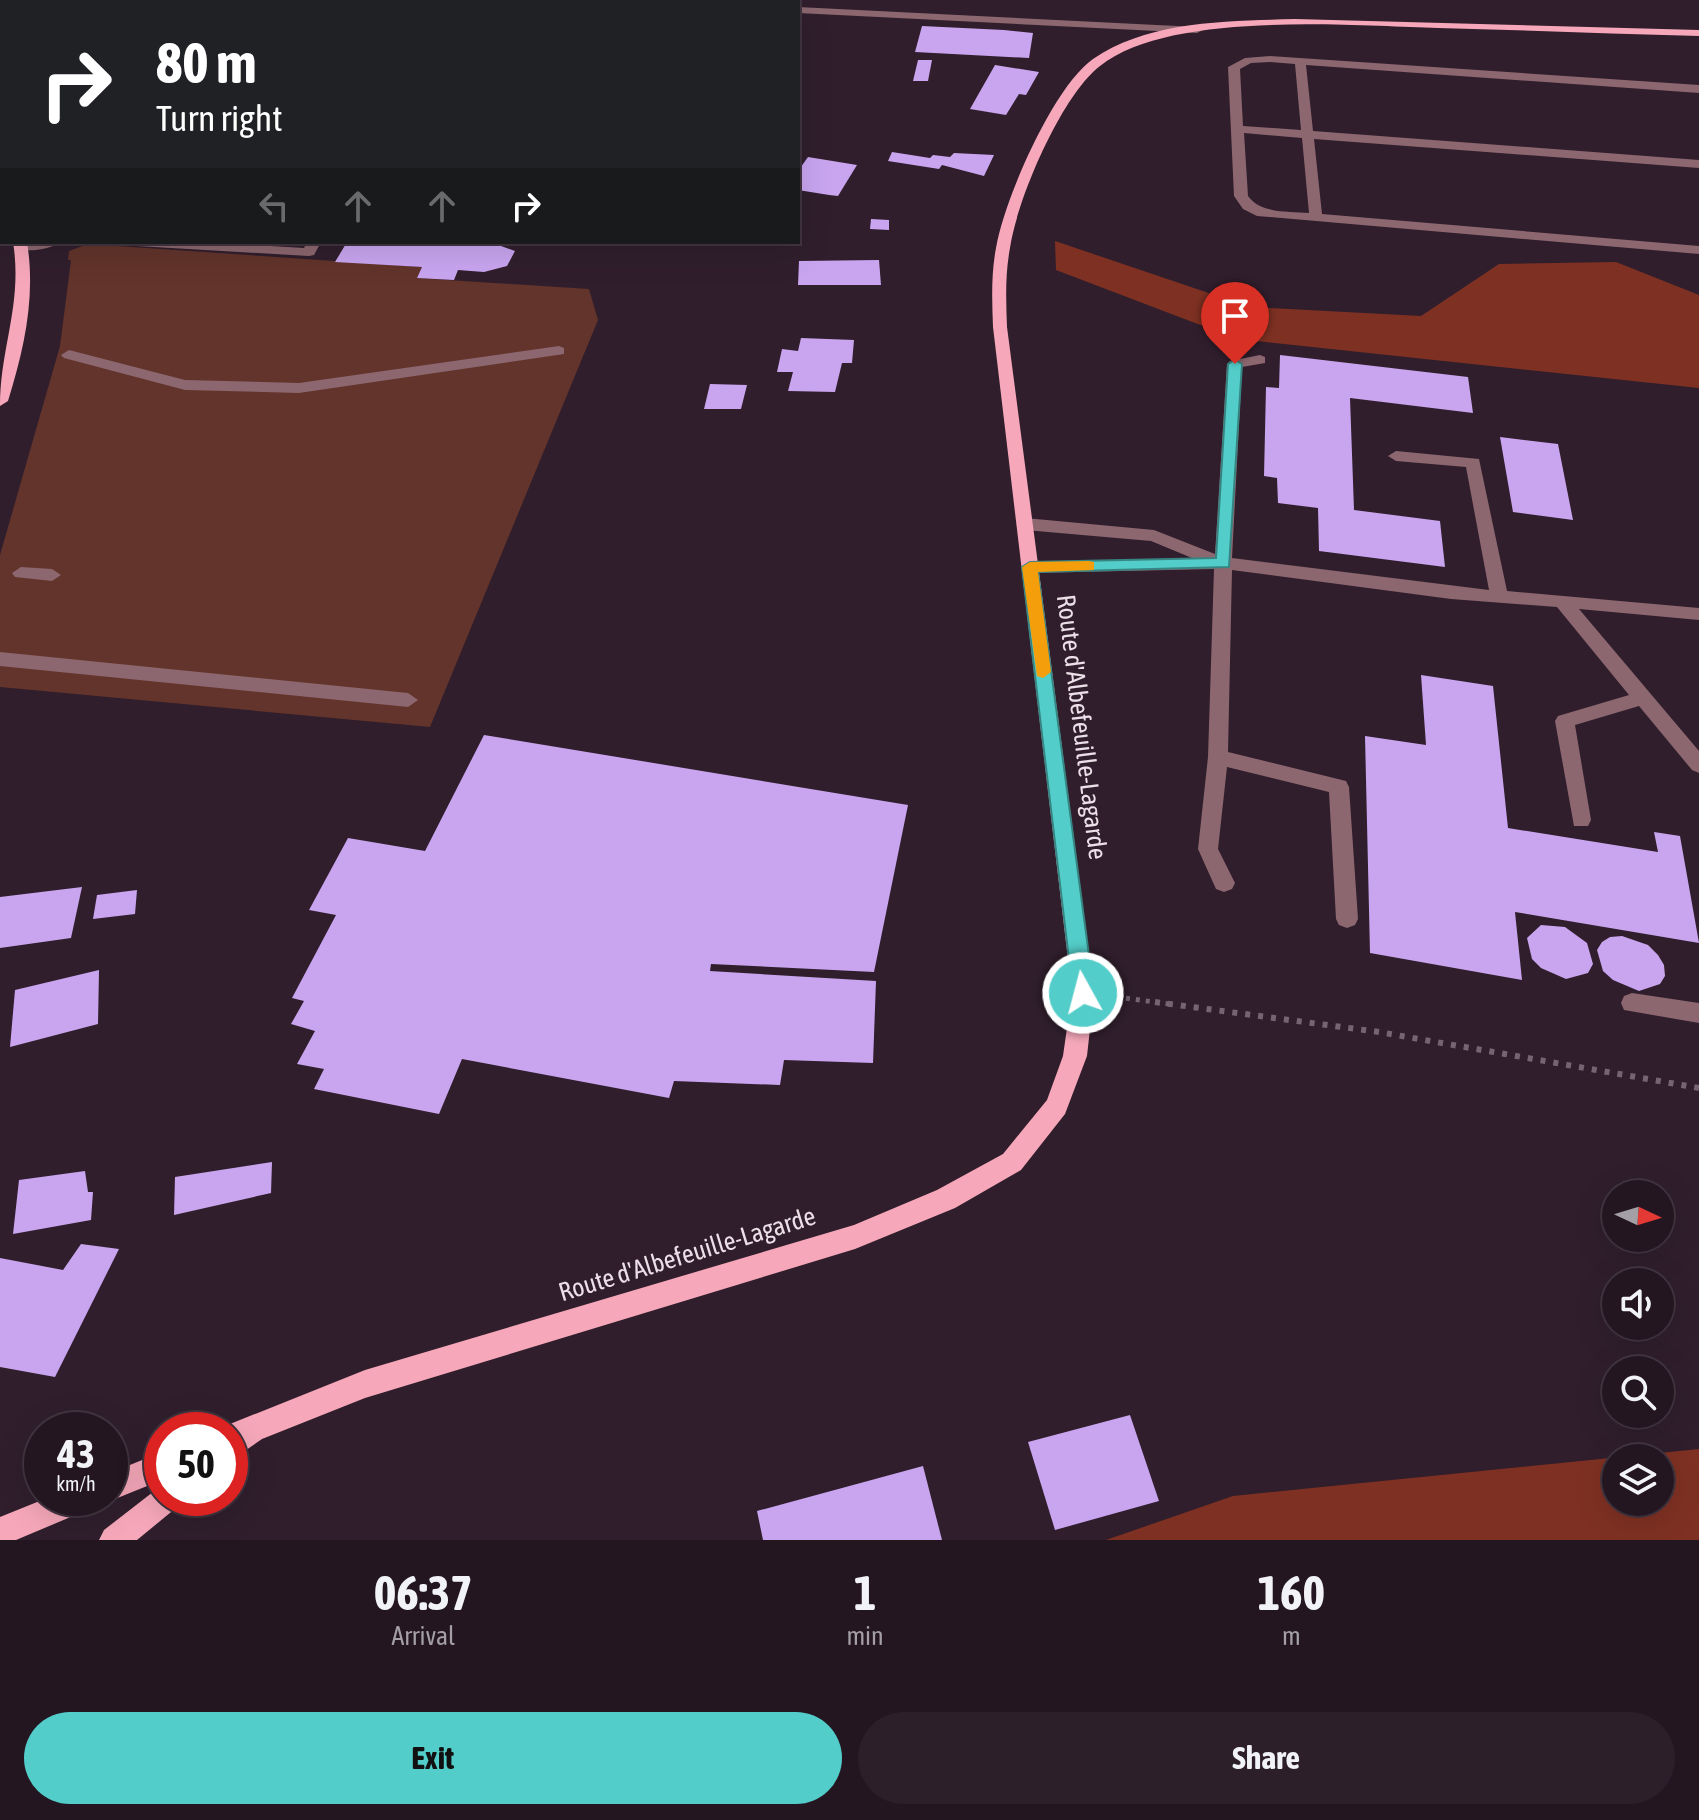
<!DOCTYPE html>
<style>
body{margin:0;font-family:"Asap Condensed",sans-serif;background:#2c1f2a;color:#f1f3f6;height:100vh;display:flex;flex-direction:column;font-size:30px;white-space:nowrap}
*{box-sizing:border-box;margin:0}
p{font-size:26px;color:#a39fa5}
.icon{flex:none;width:44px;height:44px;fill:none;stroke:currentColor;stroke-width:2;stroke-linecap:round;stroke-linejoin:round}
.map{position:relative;height:1540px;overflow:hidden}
.panel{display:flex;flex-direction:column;background:#241621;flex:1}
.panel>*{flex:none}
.guide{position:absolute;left:0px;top:0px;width:800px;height:244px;box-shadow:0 8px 32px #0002,0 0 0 2px #41353f;background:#202124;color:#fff;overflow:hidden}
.needle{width:52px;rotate:94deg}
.tools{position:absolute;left:1602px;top:1180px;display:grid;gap:16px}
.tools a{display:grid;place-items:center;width:72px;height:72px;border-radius:50%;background:#241621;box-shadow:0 8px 32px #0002,0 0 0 2px #41353f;font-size:40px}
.speed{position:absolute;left:24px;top:1412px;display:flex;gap:16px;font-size:40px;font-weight:700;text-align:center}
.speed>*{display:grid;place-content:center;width:104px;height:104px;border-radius:50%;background:#241621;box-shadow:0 8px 32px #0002,0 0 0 2px #41353f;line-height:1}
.speed small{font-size:20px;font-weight:400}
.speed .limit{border:12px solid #d22;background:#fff;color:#111}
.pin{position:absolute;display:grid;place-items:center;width:68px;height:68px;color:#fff;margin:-82px -34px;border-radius:50% 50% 50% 0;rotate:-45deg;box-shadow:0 0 8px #0007}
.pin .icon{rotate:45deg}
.me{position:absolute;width:88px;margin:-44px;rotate:353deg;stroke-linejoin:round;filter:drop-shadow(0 0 6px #0008)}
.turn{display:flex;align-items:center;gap:28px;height:168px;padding:0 24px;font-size:36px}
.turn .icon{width:104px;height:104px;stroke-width:2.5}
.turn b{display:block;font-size:56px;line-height:68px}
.lanes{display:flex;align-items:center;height:76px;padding:0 24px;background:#0003;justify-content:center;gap:40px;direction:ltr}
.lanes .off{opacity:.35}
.eta{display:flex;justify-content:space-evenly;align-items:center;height:136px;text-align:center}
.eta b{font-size:48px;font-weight:700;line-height:56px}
.cta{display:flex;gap:16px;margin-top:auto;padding:16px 24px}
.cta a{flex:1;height:92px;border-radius:48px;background:#53cdc9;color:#111;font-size:32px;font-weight:700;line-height:92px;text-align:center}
.cta a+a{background:#2c1f2a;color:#f1f3f6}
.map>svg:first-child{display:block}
.green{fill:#62342b}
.forest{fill:#7e3122;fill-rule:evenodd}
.building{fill:#c9a5f0}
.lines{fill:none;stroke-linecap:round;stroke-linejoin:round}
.path-far1{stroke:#756571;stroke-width:5;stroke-dasharray:4 6;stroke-linecap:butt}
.path{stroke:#756571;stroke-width:6;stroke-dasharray:5 8;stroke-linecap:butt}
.minor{fill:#8c676f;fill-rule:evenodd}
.major{fill:#f6a8ba;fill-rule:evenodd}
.route{fill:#53cdc9;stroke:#368583;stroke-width:2}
.slow{fill:#f59e0b}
.labels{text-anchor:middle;stroke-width:8;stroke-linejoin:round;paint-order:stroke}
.street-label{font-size:26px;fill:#ecdfe8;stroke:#301e2c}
</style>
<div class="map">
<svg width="1699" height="1540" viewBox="0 0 1699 1540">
<rect width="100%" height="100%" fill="#301e2c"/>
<polygon class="green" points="88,244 422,267 417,278 589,289 598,320 430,727 0,687 0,555 60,346 71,260 68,260 69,251"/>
<g class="forest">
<polygon points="1055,241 1250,307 1421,316 1499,264 1616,262 1699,295 1699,388 1237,339 1056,270"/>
<path d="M1699,1449v91h-593l127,-44zM1616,1458h44v44h-44z"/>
</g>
<g class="building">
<polygon points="922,26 1004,30 1033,33 1029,58 915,52"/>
<polygon points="918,60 932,60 928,81 913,81"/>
<polygon points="995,65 1039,72 1026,95 1019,94 1006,115 970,109"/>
<polygon points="892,152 930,158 933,155 950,157 954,153 994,155 984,176 942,165 939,169 888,161"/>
<polygon points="808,157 857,165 838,196 829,195 798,190 798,171"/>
<polygon points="871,219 889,220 889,230 870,229"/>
<polygon points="347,242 502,242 501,246 515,251 507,266 484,272 458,270 454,280 417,278 422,267 335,262"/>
<polygon points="879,260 881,285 798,285 799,261"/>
<polygon points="801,338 854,340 852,363 842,363 835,392 788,391 793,372 777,372 782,349 798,351"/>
<polygon points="1280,355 1468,377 1473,413 1350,398 1354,510 1440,521 1445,567 1319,551 1318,508 1278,503 1277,478 1264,476 1266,387 1279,388"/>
<polygon points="710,384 747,385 741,409 704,409"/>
<polygon points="1500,437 1558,444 1573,520 1513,512"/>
<polygon points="1421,675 1493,686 1508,828 1658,852 1654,832 1680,836 1699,943 1515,912 1522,980 1370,953 1365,736 1426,745"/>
<polygon points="484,735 908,805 874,972 711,964 710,971 876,981 873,1063 784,1060 780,1085 674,1081 669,1098 462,1059 439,1114 314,1089 324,1069 297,1064 315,1031 291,1024 304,1001 292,998 336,915 309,910 348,838 425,851"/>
<polygon points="82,887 71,938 0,948 0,897"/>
<polygon points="137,890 135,914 93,919 97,895"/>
<polygon points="1541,925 1565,927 1587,943 1593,964 1588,973 1566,979 1541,968 1532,959 1527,938"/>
<polygon points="1622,936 1648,945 1658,955 1664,965 1665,976 1660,984 1639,991 1613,980 1603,971 1597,950 1602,942 1610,937"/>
<polygon points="99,970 98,1024 10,1047 15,990"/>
<polygon points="272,1162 271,1193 174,1215 175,1177"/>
<polygon points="85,1171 88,1192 93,1192 91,1220 13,1234 19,1180"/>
<polygon points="81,1244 119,1249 55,1377 0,1367 0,1258 63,1270"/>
<polygon points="1130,1415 1159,1501 1055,1530 1028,1442"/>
<polygon points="923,1466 942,1540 763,1540 757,1511"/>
</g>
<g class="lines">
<polyline class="path-far1" points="1116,997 1170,1004"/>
<polyline class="path" points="1155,1002 1379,1032 1699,1088"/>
<g class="minor">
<polygon points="634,0 666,0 667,2 635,2"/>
<polygon points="798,7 1197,27 1203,30 1197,33 798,13"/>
<path d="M1270,56l429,29v8l-393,-28 7,66 386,29v8l-385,-29 8,75 377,32v8l-442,-38 -14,-7 -9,-13 -6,-129 17,-9zM1270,62l25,2 6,66 -58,-4 -3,-57 11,-6zM1244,133l58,5 7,75c-21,-2 -48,1 -61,-17z"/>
<path d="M27,242h34c-10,7 -37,12 -47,5z"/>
<polygon points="130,242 208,242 304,248 307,242 321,242 314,255 309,256 137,246"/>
<polygon points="559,346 564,348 564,354 299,393 185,390 64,358 61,355 69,350 185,380 299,383"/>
<polygon points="1260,355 1265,357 1265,363 1242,367 1232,558 1489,590 1466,467 1396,461 1388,456 1396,451 1479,459 1507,591 1699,608 1699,620 1579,609 1699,751 1699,773 1692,770 1639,706 1575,725 1591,820 1588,826 1574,826 1555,721 1558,716 1629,695 1557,607 1451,599 1232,570 1228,752 1346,781 1349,787 1358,919 1355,925 1347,928 1339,925 1336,919 1329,792 1227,767 1218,849 1235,883 1232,889 1224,892 1216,889 1198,849 1208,757 1214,569 1030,573 1021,567 1024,563 1192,558 1151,541 1025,530 1016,524 1025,518 1154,530 1215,554 1227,364 1230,361"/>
<polygon points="21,567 52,569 61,575 52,581 15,577 12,573"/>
<polygon points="0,652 408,693 418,700 408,707 0,666"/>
<polygon points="1632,993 1699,1003 1699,1023 1624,1010 1621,1003 1624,996"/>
</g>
<g class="major">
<path d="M1295,19l404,11v6c-87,-2 -174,-6 -261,-8 -87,-2 -268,-18 -338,38 -39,30 -83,134 -90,182 -5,26 -4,53 -3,79l87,666 -7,63 -22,58 -44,56 -66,38 -100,41 -490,149 -103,41 -32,22v-31l-10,-2 145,-58 489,-145 83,-35 66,-36 44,-54 16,-44 9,-63 -79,-666c-1,-26 -2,-53 3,-79 8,-48 57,-161 97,-189 56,-39 137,-38 202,-40z"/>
<polygon points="0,165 2,166 2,180 0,179"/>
<path d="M13,242h14c9,55 -3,107 -19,159l-8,5c0,-59 23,-102 13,-164z"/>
<polygon points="162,1452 162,1480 110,1501 102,1498 110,1498 110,1473"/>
<polygon points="162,1485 162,1498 180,1498 176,1508 137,1540 99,1540 104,1530"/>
<polygon points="47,1498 96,1498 92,1508 16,1540 0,1540 0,1517"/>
</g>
</g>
<polygon class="route" points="1235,360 1242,364 1229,567 1038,572 1094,993 1090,999 1083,1002 1076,999 1073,993 1022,567 1030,562 1216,558 1228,364"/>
<polygon class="slow" points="1089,561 1094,562 1094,570 1038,572 1051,672 1043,678 1037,676 1022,567 1030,562"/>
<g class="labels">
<g class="street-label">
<text transform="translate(1082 727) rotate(83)" y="9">Route d'Albefeuille-Lagarde</text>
<text transform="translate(687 1254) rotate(-17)" y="9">Route d'Albefeuille-Lagarde</text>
</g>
</g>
</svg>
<div class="tools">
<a><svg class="needle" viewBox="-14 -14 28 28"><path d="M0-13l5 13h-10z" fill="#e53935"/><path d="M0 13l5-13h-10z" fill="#a39fa5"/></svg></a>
<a><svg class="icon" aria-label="sound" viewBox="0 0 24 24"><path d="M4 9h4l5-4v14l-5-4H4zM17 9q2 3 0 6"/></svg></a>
<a><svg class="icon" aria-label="search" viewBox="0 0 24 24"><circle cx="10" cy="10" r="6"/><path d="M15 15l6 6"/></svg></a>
<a><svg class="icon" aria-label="layers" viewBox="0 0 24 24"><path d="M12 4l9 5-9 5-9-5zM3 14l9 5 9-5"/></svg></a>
</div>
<div class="speed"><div>43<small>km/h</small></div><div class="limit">50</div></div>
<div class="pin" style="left:1235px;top:364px;background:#d93025"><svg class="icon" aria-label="arrive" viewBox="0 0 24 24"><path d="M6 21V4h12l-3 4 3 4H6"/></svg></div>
<svg class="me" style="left:1083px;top:993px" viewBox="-20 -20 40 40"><circle r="17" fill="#53cdc9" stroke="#fff" stroke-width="3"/><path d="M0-11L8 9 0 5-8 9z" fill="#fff"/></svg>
<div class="guide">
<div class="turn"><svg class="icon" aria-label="right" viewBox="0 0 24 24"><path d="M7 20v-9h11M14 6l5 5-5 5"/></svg><div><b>80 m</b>Turn right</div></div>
<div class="lanes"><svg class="icon off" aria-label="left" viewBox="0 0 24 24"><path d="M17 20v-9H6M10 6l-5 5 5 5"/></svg><svg class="icon off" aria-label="ahead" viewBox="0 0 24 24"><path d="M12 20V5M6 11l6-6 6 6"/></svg><svg class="icon off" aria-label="ahead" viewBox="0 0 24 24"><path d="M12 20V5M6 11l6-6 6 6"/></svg><svg class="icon" aria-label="right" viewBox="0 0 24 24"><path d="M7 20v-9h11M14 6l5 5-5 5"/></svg></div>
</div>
</div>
<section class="panel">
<div class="eta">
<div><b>06:37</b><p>Arrival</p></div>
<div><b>1</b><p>min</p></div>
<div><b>160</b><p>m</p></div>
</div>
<div class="cta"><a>Exit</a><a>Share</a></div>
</section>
